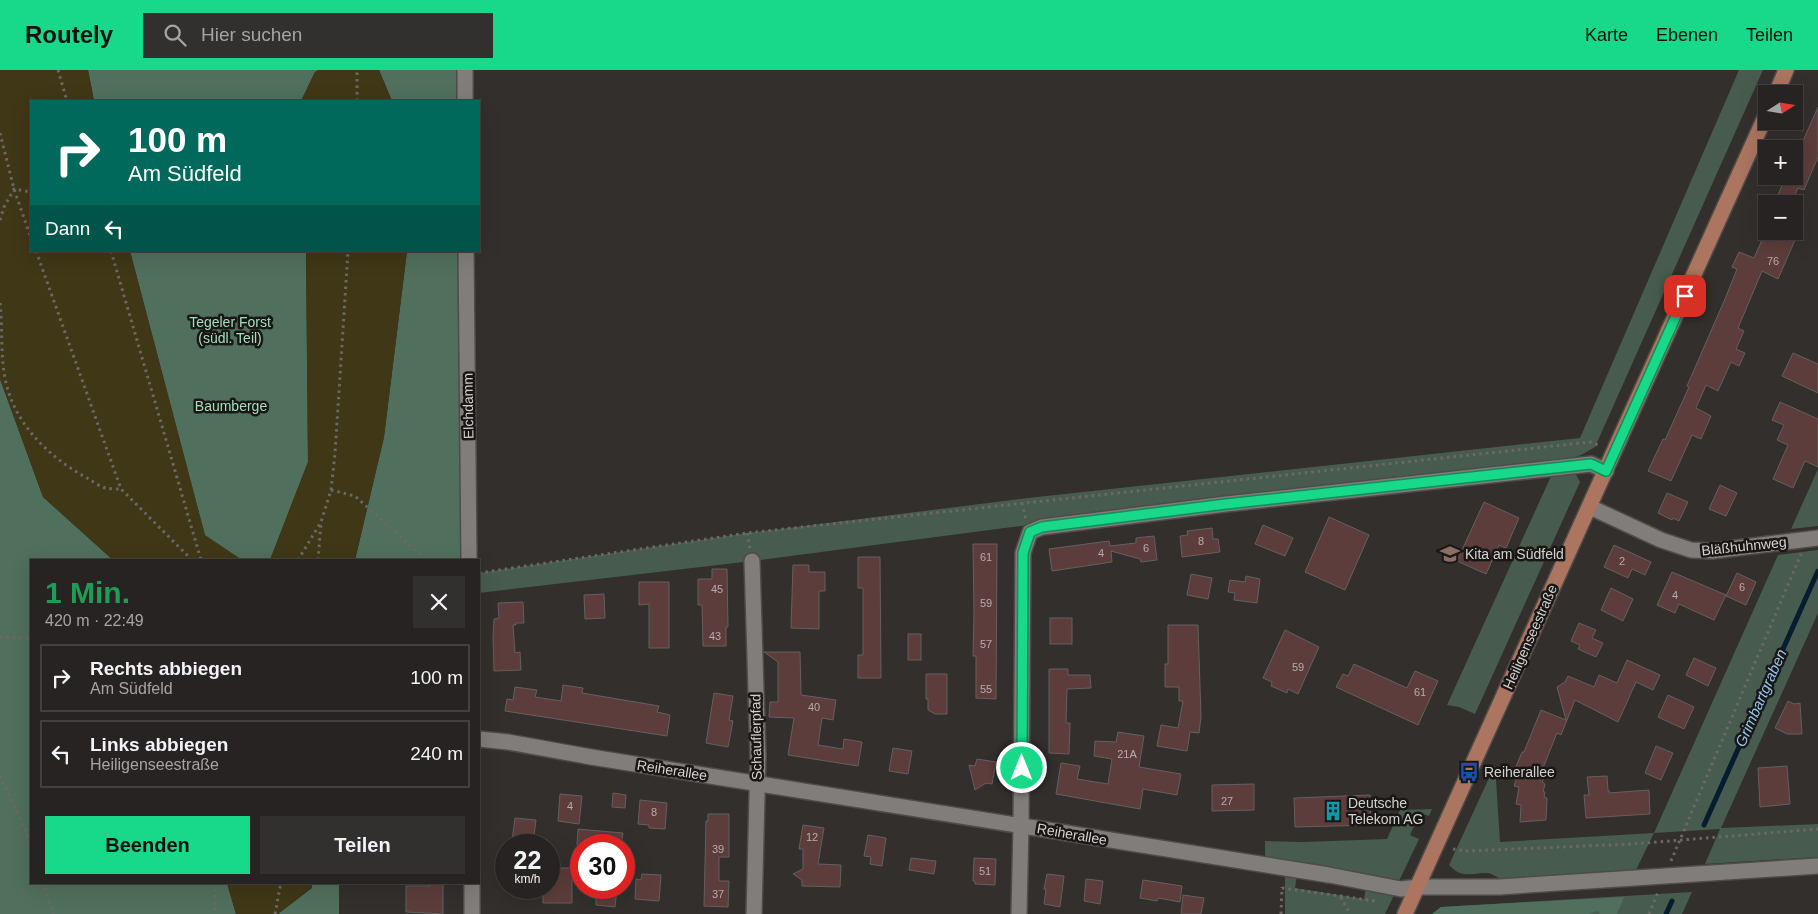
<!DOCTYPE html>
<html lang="de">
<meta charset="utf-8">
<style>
body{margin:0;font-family:Helvetica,sans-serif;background:#322f2f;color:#f1f3f6;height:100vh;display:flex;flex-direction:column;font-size:19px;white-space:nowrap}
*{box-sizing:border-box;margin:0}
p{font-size:16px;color:#a4a4a5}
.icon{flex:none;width:28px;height:28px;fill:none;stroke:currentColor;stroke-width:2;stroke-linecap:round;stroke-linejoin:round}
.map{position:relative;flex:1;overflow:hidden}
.sheet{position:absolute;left:30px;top:489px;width:450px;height:325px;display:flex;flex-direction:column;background:#262322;border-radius:0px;box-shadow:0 5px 20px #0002,0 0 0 1px #424040}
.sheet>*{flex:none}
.banner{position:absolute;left:30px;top:30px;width:450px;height:152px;border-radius:0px;box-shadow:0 5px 20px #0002,0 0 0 1px #424040;background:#00695c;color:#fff;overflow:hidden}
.needle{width:32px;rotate:78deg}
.controls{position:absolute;left:1758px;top:15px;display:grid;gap:10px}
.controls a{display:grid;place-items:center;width:45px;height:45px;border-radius:0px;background:#262322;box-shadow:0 5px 20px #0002,0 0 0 1px #424040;font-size:25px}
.speed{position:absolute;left:495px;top:764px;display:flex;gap:10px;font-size:25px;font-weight:700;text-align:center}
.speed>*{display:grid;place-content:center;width:65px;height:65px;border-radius:50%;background:#262322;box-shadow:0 5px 20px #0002,0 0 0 1px #424040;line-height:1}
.speed small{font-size:12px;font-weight:400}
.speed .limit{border:8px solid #d22;background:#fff;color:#111}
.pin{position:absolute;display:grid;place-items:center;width:42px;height:42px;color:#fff;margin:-21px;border-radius:10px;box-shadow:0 2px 8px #0006}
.me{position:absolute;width:55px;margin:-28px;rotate:0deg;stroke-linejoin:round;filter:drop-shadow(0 0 4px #0008)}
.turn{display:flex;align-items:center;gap:18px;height:105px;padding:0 15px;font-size:22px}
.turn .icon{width:65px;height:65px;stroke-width:2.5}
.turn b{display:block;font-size:35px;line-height:42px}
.then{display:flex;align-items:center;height:48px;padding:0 15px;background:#0003;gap:10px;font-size:19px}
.round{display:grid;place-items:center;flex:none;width:52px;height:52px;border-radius:0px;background:#322f2f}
.summary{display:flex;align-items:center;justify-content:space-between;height:85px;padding:0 15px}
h1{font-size:30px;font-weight:800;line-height:38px;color:#1e9e55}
.primary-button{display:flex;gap:10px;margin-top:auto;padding:10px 15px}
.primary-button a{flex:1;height:58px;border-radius:0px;background:#18d989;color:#111;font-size:20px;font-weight:800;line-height:58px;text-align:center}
.primary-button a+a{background:#322f2f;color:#f1f3f6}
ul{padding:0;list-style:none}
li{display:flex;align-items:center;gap:15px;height:68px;margin:0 10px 8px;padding:0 5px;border:2px solid #424040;border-radius:0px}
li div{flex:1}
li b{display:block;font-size:19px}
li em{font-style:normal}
header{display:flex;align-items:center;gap:30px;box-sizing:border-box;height:70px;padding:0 25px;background:#18d989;color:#111}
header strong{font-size:24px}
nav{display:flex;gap:28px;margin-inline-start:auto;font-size:18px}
.search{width:350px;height:45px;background:#322f2f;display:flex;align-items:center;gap:12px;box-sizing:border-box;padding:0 18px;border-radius:0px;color:#a4a4a5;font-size:19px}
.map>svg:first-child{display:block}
.green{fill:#475c4f}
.forest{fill:#516f5d}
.sand{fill:#3f3716}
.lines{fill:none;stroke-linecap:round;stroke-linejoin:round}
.stream{stroke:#061d2f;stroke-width:5}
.building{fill:#5c3d3b;stroke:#64605f}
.minor-casing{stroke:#4e4b49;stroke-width:18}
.major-casing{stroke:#4e4b49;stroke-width:18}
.path{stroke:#6b6866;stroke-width:3;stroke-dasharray:2.5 4;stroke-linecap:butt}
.minor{stroke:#817d7b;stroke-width:15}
.major{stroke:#ab755f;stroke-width:15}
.route-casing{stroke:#108d59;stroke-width:12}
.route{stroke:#18d989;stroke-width:9}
.labels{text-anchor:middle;stroke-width:5;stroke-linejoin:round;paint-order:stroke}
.number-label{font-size:11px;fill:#b6acab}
.park-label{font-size:14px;fill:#a6debc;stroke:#191716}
.street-label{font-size:14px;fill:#d4d1d0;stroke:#191716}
.poi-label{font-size:14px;fill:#d4d1d0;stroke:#191716;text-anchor:start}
.water-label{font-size:15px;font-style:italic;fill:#96c4ec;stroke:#191716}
</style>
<header>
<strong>Routely</strong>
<div class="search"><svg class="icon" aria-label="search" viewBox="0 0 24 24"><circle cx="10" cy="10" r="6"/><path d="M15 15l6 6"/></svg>Hier suchen</div>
<nav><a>Karte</a><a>Ebenen</a><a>Teilen</a></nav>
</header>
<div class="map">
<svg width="1818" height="844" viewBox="0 0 1818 844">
<rect width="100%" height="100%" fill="#322f2d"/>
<g class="green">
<polygon points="1739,0 1763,0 1595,377 1583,384 1569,390 1305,419 752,491 479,523 479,503 747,463 1028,428 1580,368"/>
<polygon points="1818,399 1818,456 1791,459"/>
<polygon points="1574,401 1580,412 1475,644 1459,637 1447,635 1552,404"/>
<path d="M1818,480v63l-97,215 97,-4v33l-113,7 15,-35 -66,4 -19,39 -132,9c-4,-3 -10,-7 -15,-8 -17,-1 -25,7 -39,-8l46,-100 5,77 154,-9 124,-278z"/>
<polygon points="1432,739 1429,746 1420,743 1410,765 1419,769 1399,811 1265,790 1265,771 1303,772 1387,769 1400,740"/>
<polygon points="1285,804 1297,805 1295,818 1364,829 1366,817 1394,825 1385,844 1285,844"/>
<polygon points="1692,822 1682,844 1432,844 1441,837"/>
</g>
<g class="forest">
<polygon points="88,0 319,0 315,2 301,31 94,31"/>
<polygon points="379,0 461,0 461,31 392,31"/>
<polygon points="130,181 306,181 308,392 270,490 242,490 205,466"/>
<polygon points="407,181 462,181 464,490 355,490 384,367"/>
<polygon points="0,309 43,427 113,490 31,490 31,812 227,813 236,844 0,844"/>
<polygon points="312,813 339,813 339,844 278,844 312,818"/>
<polygon points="1624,827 1617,844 1600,844 1598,841 1588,844 1432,844 1441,837"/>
</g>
<g class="sand">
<polygon points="0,0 88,0 94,31 31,31 31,181 130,181 205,465 242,490 113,490 43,427 0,309"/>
<polygon points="319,0 379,0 392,31 301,31 315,2"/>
<polygon points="306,181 407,181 384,367 355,490 270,490 308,392"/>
<polygon points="227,813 312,813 312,817 278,844 236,844"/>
</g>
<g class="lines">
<g class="stream">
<polyline points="1704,755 1818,501"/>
<polyline points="1666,844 1672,831"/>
</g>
</g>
<g class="building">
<polygon points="1818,37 1818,87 1804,120 1798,118 1791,134 1774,134 1786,106 1794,106 1794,91"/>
<polygon points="1766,161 1799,161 1778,209 1762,201 1738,258 1744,261 1736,279 1745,283 1739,296 1731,292 1718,321 1706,315 1696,338 1711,346 1701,369 1692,365 1671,411 1648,401 1663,369 1665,370 1689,317 1687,316 1725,229 1737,199 1732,197 1739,182 1754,188"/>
<polygon points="1793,283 1818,294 1818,323 1782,306"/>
<polygon points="1780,332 1818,349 1818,397 1805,391 1793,418 1773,409 1788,375 1777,370 1784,355 1772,350"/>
<polygon points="1720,415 1737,423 1726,446 1709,439"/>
<polygon points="1667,423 1688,432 1679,451 1673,448 1672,450 1658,443"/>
<polygon points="1484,432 1519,448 1506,478 1499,475 1486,504 1457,491"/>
<polygon points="1329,447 1369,465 1345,520 1305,502"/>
<polygon points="1263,455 1293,468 1285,486 1255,474"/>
<polygon points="1212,458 1213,469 1218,469 1220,482 1182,487 1180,466 1188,465 1187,461"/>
<polygon points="1154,466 1157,490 1141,492 1140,489 1111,481 1112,492 1052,501 1049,479 1109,471 1110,476 1136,473 1136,468"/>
<polygon points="973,474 997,474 996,629 976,628 976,586 973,586 974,544"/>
<polygon points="1614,475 1651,492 1645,505 1632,499 1628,508 1604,497"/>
<polygon points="858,487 880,487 881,608 858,608 858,585 863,585 863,518 858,518"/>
<polygon points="793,495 809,495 809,502 825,502 825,521 819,521 819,559 791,558"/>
<polygon points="712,499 727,499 728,557 726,557 726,576 703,576 702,535 698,535 698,509 712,509"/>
<polygon points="1672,502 1726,525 1714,550 1679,534 1675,543 1657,535"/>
<polygon points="1737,503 1756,512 1746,535 1726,526"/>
<polygon points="1191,504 1212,508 1208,529 1187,525"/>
<polygon points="1246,506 1260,509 1257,533 1234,530 1235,523 1228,522 1230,510 1245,512"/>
<polygon points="639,512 669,512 669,578 649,578 649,534 639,535"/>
<polygon points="1611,518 1633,529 1623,551 1601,540"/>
<polygon points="604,524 605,548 585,549 584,525"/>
<polygon points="523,532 524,553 516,553 516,555 513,555 515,583 520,582 521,600 494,601 493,567 494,549 499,548 498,533"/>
<rect x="1050" y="548" width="22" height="26"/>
<polygon points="1579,553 1596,560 1592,568 1603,573 1596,587 1578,579 1580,575 1571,571"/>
<polygon points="1168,555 1198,555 1201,647 1199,663 1190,662 1187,681 1157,676 1161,655 1178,658 1183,631 1179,631 1179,617 1165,617 1165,594 1168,594"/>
<polygon points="1285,560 1319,577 1298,624 1288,619 1287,623 1271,616 1272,612 1263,608"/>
<rect x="908" y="564" width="13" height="26"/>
<polygon points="764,582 800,582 801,625 836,630 833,650 822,648 818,675 843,679 844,669 862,672 858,696 788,685 794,648 769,647 770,632 778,632 778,592"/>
<polygon points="1694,588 1716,598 1708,616 1686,605"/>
<polygon points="1627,590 1660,605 1653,620 1636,612 1618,652 1575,630 1561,665 1557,663 1543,698 1546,699 1542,707 1544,708 1542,712 1545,714 1543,722 1545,722 1544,727 1547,728 1546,750 1520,752 1521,735 1516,734 1519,717 1514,716 1519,700 1515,699 1522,682 1524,682 1541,640 1566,650 1557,617 1565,612 1568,606 1594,617 1599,605 1617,613"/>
<polygon points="1354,594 1407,618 1415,601 1438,611 1418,655 1336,617 1343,604 1348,606"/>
<polygon points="1049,599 1068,599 1068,605 1090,605 1091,618 1067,619 1066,653 1070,653 1069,684 1049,683"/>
<polygon points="926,604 947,604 947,644 935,644 928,640 928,629 926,629"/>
<polygon points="563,615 583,618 582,623 659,636 657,642 670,645 667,666 505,641 507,629 513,630 515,617 537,620 535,627 561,631"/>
<polygon points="714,623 733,626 729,650 733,651 728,677 706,673"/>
<polygon points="1668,625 1694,637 1684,659 1658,647"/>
<polygon points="1788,631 1794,634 1800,633 1802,664 1787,664 1775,658"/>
<polygon points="1118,662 1144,666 1139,697 1181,704 1177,725 1143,719 1140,739 1056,724 1061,693 1080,696 1077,709 1108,714 1112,689 1094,686 1095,671 1116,672"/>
<polygon points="1656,676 1673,683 1661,710 1645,703"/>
<polygon points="893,678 912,681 908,704 889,701"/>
<polygon points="977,689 996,692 992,714 986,713 975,720 969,695 975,696"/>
<polygon points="1787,696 1790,734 1760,737 1758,698"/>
<polygon points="1607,706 1608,721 1609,720 1609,723 1649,720 1650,744 1586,748 1584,725 1589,725 1587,707"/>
<polygon points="1254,714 1254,740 1212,741 1212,715"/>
<polygon points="613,723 626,725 625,738 612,737"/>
<polygon points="560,724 582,726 579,754 558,751"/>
<polygon points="1370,725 1371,755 1295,757 1294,728"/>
<polygon points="640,730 667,733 665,759 649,758 649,755 638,754"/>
<polygon points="708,744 729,744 729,787 719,787 719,811 729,811 728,837 704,836 706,751 708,751"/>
<polygon points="515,748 536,750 533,773 512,771"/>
<polygon points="803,755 824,758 818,794 841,795 840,817 802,816 802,810 793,804 803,799 803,779 799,779"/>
<polygon points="578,759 623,763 621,775 577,775"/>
<polygon points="868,765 886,768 882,796 870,794 871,787 864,786"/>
<polygon points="911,788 936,791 934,804 909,800"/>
<polygon points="974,788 996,789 995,815 975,814 975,811 973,811"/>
<polygon points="549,798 572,798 572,833 543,833 543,818 549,818"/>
<polygon points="642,804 661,805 659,831 635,829 636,809 641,810"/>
<polygon points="1047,804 1064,806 1060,837 1044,834 1046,819 1044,819"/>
<polygon points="1086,809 1103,811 1100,834 1084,831"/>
<polygon points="1143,810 1182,816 1180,832 1158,828 1157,831 1140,828"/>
<polygon points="430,812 443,812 443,844 406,842 406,816 430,816"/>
<polygon points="599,818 617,818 615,837 596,835 596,827 593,823"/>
<polygon points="1183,825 1204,828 1201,844 1181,844"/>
</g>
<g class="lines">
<defs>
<g id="minor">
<polyline points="465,0 465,31"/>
<polyline points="466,181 469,490"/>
<polyline points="1590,437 1661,470 1691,480 1712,481 1818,468"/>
<polyline points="752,491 758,686 754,844"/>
<polyline points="479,669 508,672 591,687 1329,805 1401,819 1418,817 1499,817 1818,796"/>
<polyline points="472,844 472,812"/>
<polyline points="1019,844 1021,755 1023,483 1030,462 1042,457 1226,434 1591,394 1606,401"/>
</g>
<g id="major">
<polyline points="1776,24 1786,0"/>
<polyline points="1405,844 1766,45"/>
</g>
</defs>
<use href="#minor" class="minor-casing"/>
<use href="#major" class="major-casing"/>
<g class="path">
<polyline points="58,0 67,31"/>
<polyline points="357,31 357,0"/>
<polyline points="0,63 14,119 31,168"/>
<polyline points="0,150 4,137 14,119 31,122"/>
<polyline points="36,181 121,419 192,490"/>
<polyline points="111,181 201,490"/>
<path d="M0,233c3,26 0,54 6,80 10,43 45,76 83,96 5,3 11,8 17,9 4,1 10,1 15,1"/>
<polyline points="331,420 355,426 426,490"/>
<polyline points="1022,433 1026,450"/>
<polyline points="747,463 750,478"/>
<polyline points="298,490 321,452 331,420 335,384 348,181"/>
<polyline points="318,490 321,453"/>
<polyline points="479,503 747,463 1591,372 1600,376"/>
<polyline points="0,567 31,568"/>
<polyline points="0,706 26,761 31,777"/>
<polyline points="1453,779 1467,781 1632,774 1818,759"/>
<polyline points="1671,791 1801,484"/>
<polyline points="43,812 53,844"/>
<polyline points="215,812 215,844"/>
<polyline points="1282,818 1376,831"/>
<polyline points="1341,827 1350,844"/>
<polyline points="275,844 281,812"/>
<polyline points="1281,844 1282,817"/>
<polyline points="1649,844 1659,820"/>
</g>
<use href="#minor" class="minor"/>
<use href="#major" class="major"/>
</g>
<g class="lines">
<defs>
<polyline id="route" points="1022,698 1023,483 1030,462 1042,457 1226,434 1591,394 1606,401 1685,226"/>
</defs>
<use href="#route" class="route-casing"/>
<use href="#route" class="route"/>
</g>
<defs>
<symbol id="school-bare" viewBox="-9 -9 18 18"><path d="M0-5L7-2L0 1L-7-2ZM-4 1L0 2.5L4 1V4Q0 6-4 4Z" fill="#8d6e63" stroke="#191716" stroke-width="2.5" paint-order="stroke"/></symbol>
<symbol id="bus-bare" viewBox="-9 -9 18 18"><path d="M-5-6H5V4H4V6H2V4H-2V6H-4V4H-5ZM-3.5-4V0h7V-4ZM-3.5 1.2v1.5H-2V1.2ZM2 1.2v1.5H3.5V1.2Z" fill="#1a4fb4" stroke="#191716" stroke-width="2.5" paint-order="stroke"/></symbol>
<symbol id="building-bare" viewBox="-9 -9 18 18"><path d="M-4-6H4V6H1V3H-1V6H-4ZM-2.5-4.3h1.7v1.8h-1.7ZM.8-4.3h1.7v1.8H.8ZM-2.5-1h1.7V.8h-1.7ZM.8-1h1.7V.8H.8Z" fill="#0f9aa8" stroke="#191716" stroke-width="2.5" paint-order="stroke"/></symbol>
</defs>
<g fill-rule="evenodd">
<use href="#school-bare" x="1436" y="470" width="28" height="28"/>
<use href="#bus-bare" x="1455" y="688" width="28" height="28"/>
<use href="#building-bare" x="1319" y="727" width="28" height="28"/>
</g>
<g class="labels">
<g class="number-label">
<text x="1773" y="195">76</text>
<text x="1201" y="475">8</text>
<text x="1146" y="482">6</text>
<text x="1101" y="487">4</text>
<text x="986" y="491">61</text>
<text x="1622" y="495">2</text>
<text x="1742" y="521">6</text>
<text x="717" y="523">45</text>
<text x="1675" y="529">4</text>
<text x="986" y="537">59</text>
<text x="715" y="570">43</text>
<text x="986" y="578">57</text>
<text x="1298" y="601">59</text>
<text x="986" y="623">55</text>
<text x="1420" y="626">61</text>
<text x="814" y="641">40</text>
<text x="1127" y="688">21A</text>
<text x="1227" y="735">27</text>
<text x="570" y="740">4</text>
<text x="654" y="746">8</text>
<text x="812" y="771">12</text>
<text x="718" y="783">39</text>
<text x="985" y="805">51</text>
<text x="718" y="828">37</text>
</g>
<g class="park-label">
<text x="230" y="257">Tegeler Forst<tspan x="230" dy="16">(südl. Teil)</tspan></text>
<text x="231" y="341">Baumberge</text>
</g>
<g class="street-label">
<text transform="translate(468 336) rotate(-91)" y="5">Elchdamm</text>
<text transform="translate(1744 476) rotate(-6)" y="5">Bläßhuhnweg</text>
<text transform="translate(1530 567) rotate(-66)" y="5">Heiligenseestraße</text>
<text transform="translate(756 667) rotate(-91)" y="5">Schauflerpfad</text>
<text transform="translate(672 700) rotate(9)" y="5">Reiherallee</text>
<text transform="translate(1072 764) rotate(10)" y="5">Reiherallee</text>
</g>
<g class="poi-label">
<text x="1465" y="489">Kita am Südfeld</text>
<text x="1484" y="707">Reiherallee</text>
<text x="1348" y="738">Deutsche<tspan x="1348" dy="16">Telekom AG</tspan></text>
</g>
<g class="water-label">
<text transform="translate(1761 628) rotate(-66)" y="5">Grimbartgraben</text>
</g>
</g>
</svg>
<div class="controls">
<a><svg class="needle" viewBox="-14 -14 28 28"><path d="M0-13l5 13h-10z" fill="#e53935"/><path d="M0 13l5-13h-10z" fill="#a4a4a5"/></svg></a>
<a>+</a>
<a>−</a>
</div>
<div class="speed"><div>22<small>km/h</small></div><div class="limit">30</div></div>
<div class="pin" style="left:1685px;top:226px;background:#d93025"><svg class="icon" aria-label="arrive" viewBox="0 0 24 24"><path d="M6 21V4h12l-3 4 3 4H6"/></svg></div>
<svg class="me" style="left:1022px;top:698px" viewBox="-20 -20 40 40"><circle r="17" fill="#18d989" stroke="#fff" stroke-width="3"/><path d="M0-11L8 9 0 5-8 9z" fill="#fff"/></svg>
<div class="banner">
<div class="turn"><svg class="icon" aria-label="right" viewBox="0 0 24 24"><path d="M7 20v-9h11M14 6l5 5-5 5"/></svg><div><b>100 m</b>Am Südfeld</div></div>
<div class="then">Dann<svg class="icon" aria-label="left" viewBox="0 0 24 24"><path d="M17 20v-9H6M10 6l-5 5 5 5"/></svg></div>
</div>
<section class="sheet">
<div class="summary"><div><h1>1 Min.</h1><p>420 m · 22:49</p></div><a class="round"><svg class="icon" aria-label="close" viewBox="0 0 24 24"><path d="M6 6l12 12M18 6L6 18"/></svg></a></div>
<ul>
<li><svg class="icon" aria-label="right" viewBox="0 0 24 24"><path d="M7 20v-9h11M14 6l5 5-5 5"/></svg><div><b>Rechts abbiegen</b><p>Am Südfeld</p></div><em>100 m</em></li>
<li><svg class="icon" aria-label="left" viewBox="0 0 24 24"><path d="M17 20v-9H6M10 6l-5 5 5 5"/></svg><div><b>Links abbiegen</b><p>Heiligenseestraße</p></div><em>240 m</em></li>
</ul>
<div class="primary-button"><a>Beenden</a><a>Teilen</a></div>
</section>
</div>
